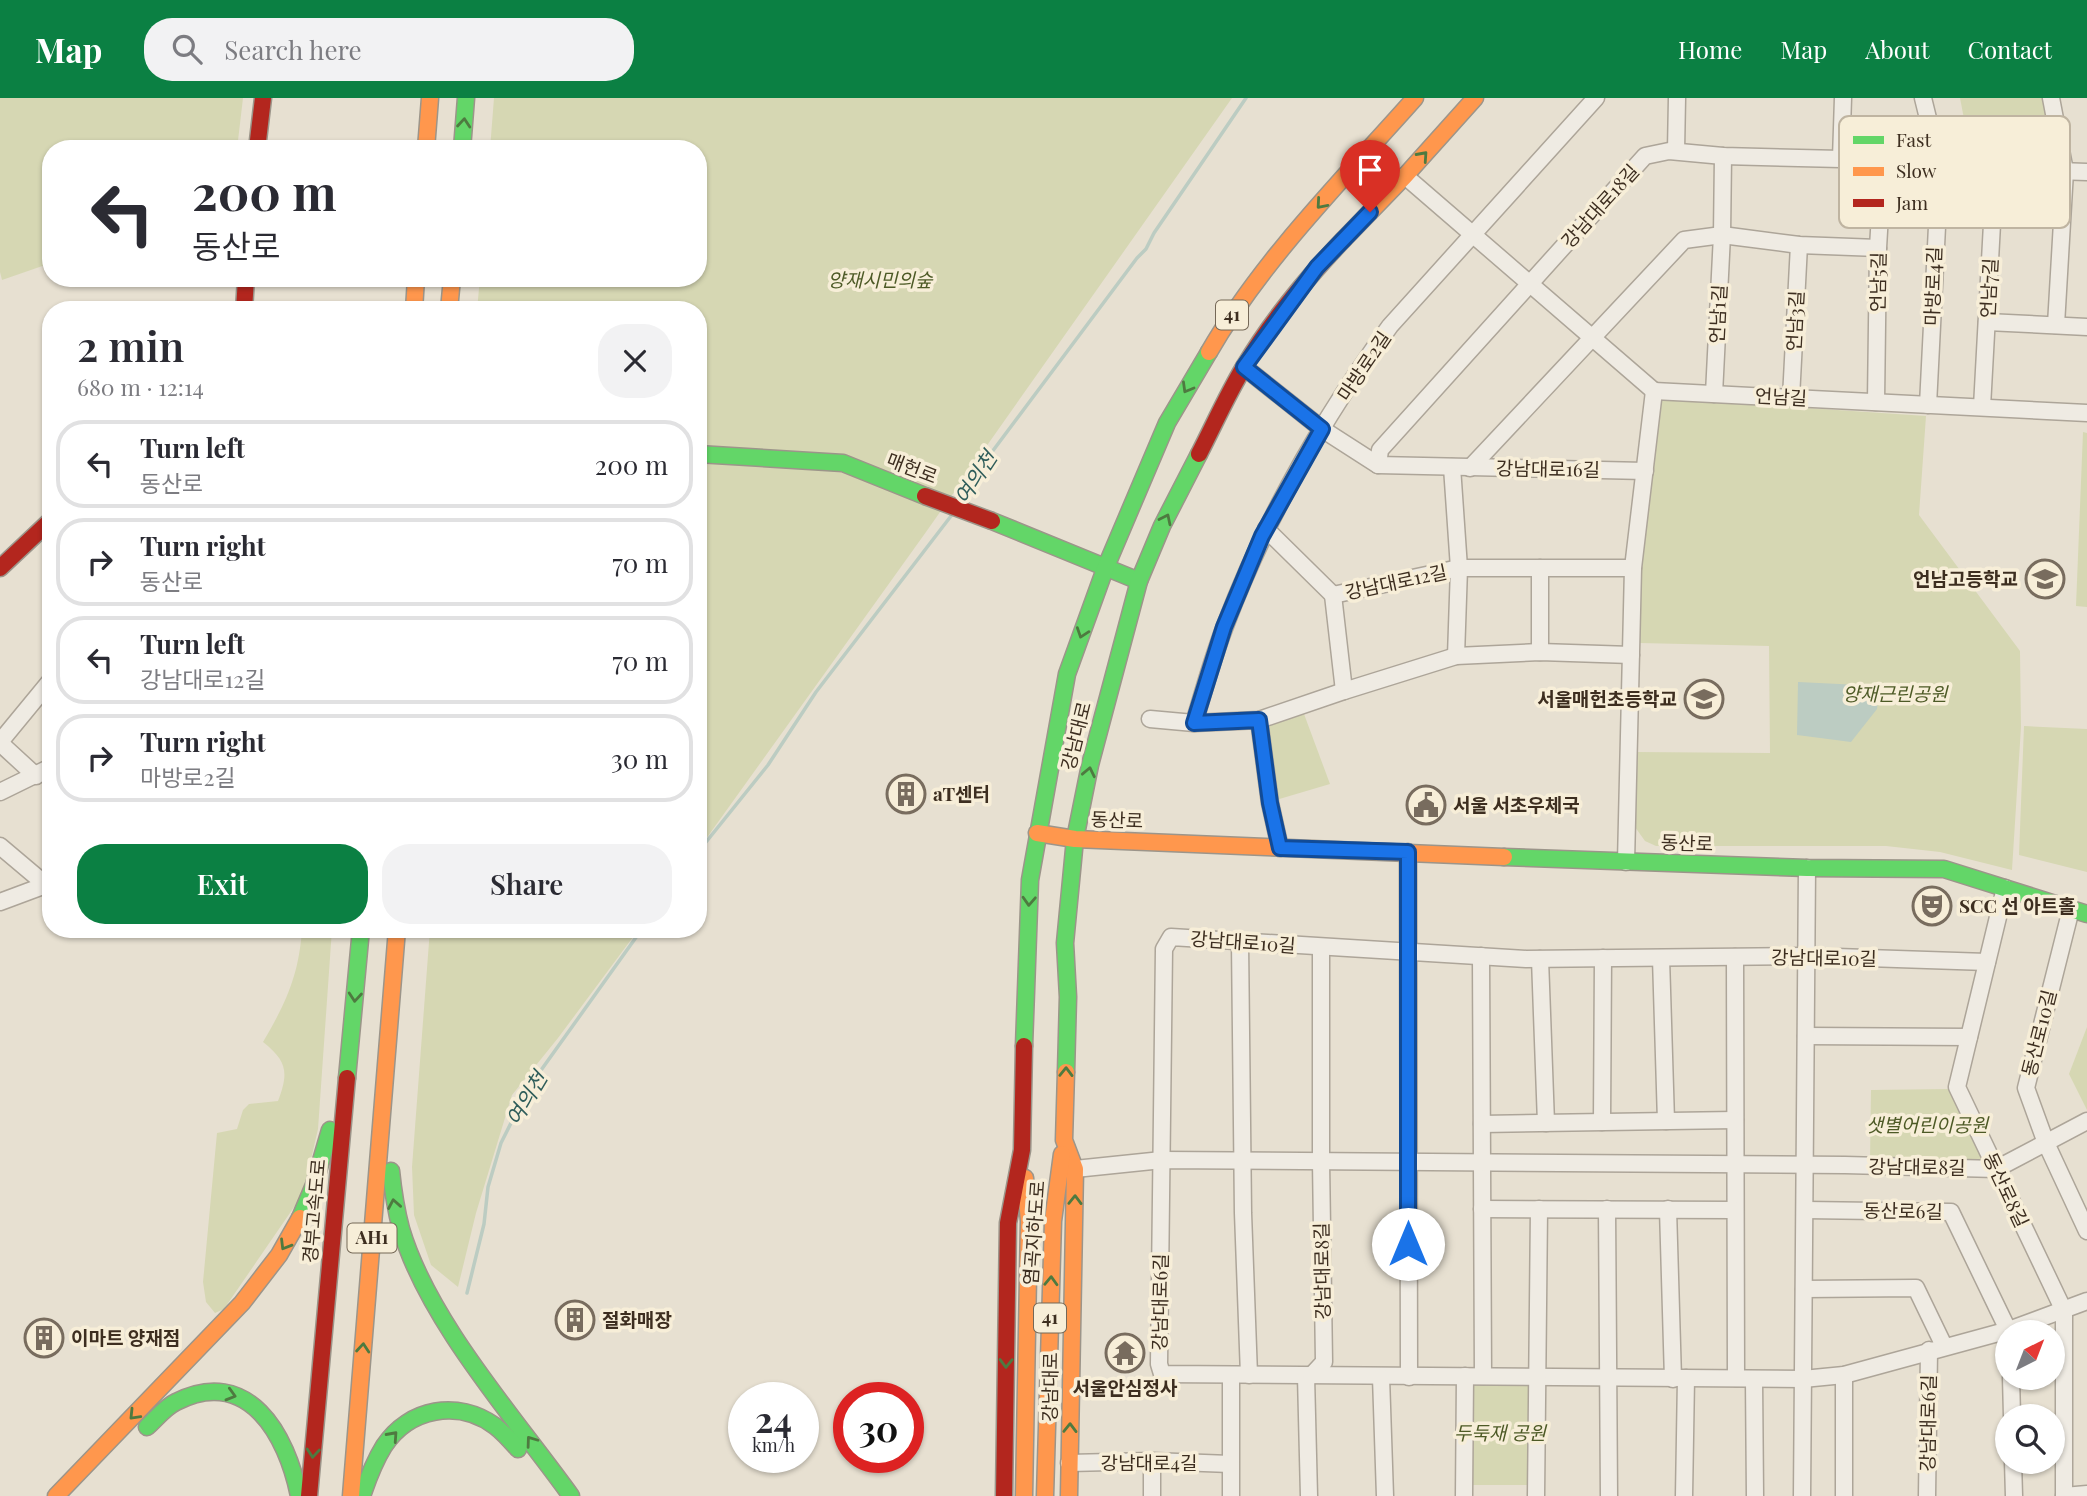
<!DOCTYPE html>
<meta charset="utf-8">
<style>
body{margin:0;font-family:"Playfair Display","Noto Sans KR",serif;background:#f2f2f3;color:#2b2b33;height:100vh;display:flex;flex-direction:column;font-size:26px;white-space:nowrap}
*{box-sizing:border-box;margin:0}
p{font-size:23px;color:#7c7c81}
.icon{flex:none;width:38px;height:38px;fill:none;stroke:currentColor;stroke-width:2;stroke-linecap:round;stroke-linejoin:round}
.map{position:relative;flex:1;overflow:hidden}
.details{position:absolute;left:42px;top:203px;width:665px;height:637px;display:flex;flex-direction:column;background:#fff;border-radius:28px;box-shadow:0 2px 5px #0004}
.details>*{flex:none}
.guide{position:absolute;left:42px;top:42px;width:665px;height:147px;border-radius:28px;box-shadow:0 2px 5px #0004;background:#fff;color:#2b2b33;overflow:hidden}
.needle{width:46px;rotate:42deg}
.controls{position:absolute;left:1995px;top:1222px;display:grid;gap:14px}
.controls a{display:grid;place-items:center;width:70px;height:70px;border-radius:50%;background:#fff;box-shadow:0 2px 5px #0004;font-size:35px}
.speed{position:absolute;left:728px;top:1284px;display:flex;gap:14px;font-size:35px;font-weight:700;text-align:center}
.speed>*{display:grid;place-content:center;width:91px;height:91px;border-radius:50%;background:#fff;box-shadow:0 2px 5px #0004;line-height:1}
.speed small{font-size:18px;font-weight:400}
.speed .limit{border:10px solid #d22;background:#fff;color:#111}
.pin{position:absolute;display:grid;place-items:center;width:60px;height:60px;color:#fff;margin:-72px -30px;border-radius:50% 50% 50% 0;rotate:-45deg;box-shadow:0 0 7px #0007}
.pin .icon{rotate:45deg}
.me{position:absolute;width:77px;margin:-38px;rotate:0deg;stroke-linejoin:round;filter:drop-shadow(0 0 5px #0008)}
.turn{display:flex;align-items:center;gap:24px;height:147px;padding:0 35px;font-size:32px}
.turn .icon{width:91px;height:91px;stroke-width:2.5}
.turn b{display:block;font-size:49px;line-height:60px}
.round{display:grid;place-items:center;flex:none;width:74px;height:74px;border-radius:28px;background:#f2f2f3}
.head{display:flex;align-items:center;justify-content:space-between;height:119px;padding:0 35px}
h1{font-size:42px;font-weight:600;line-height:52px}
.primary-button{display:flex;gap:14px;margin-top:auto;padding:14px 35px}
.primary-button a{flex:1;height:80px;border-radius:28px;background:#0b8043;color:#fff;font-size:28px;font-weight:600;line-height:80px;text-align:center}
.primary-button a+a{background:#f2f2f3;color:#2b2b33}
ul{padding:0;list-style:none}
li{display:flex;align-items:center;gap:21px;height:88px;margin:0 14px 10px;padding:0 21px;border:4px solid #e1e1e2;border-radius:28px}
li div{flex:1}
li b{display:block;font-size:26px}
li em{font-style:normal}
header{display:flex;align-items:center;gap:42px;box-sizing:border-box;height:98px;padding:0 35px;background:#0b8043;color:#fff}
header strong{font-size:33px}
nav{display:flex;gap:38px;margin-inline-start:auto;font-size:24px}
.search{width:490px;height:63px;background:#f2f2f3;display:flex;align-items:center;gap:18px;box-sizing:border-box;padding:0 24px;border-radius:28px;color:#7c7c81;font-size:26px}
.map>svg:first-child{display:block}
.green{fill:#d6d7b3}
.water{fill:#bcccc2}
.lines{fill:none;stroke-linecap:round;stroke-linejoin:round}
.stream{stroke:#bcccc2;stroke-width:3.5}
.street-casing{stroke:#ada599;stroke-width:19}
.fast-casing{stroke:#9c958a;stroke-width:19}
.slow-casing{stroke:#9c958a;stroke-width:19}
.jam-casing{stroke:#9c958a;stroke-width:19}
.street{stroke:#efebe3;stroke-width:16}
.fast{stroke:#63d668;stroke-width:16}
.slow{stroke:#ff974d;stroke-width:16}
.jam{stroke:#b3261e;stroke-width:16}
.jam-bridge-casing{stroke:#9c958a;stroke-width:19;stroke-linecap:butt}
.jam-bridge{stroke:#b3261e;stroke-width:16}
.oneway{stroke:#4e7a40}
.route-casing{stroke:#114b97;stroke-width:18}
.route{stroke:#1a73e8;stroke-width:12}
.labels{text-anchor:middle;stroke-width:7;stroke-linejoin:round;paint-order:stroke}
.shield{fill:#f7eed8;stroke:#756857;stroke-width:2}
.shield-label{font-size:18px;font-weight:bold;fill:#3d2e20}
.street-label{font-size:19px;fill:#3d2e20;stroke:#f7eed8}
.park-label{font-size:19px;font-style:italic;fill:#4d5a26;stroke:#f7eed8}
.poi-label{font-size:19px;font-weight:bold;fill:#3d2e20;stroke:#f7eed8;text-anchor:start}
.water-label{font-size:21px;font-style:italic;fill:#2f5d5a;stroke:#f7eed8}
.key{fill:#f7eed8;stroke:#bfb4a1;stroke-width:2}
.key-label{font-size:19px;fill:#3d2e20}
</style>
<header>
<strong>Map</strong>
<div class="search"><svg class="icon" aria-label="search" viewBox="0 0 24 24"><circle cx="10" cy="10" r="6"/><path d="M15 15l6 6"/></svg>Search here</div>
<nav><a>Home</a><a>Map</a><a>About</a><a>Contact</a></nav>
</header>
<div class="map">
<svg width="2087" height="1398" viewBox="0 0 2087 1398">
<rect width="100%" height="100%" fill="#e7e0d1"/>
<g class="green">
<polygon points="0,0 243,0 237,51 51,51 51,165 2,182 0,174"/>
<polygon points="494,0 1232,0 926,434 698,752 698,212 477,212 480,180 698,180 698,51 490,51"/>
<polygon points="1960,0 2043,0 2057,67 1972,62"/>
<polygon points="1660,300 1926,318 1919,417 2020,553 2021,629 2012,772 1940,754 1886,748 1656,748 1645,743 1635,729 1635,654 1770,655 1769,548 1640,545 1639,480"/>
<polygon points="2083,334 2087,335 2087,509 2076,508"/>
<polygon points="1304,616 1330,686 1276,702 1264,628"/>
<polygon points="2024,628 2087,631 2087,774 2019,757"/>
<path d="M302,831h30l-14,200 -15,65 -79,115 -9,4 -9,-11 -3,-20 14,-149 20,-4 6,-19 6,-6 29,-3c11,-29 9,-40 -15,-59 23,-39 36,-67 39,-113z"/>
<polygon points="430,831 639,831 558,940 512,997 476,1115 458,1189 431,1167 414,1117 412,1069"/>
<polygon points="2087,929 2087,1012 2069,976"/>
<polygon points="1950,991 1985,1063 1870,1063 1871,992"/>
<polygon points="1470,1282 1530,1282 1530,1387 1469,1387"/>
</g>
<polygon class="water" points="1798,584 1880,588 1877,611 1851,644 1797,637"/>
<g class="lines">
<g class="stream">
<polyline points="961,402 977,374 1137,160 1146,151 1154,135 1246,0"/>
<polyline points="698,754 768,667 816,594 951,418"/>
<polyline points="467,1195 484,1126 488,1089 501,1045 529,989 642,831"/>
</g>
<defs>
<g id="street">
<polyline points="1923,0 1940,69 1928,307"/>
<polyline points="2051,0 2065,73 2056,227"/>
<polyline points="1676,53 1677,0"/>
<polyline points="1841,61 1843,0"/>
<polyline points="1405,78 1654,293"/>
<polyline points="1987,224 2087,229"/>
<polyline points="1244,269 1322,331 1378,367 1645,373"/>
<polyline points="1654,293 2087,315"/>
<polyline points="1714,296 1722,137 1723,58"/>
<polyline points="1791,300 1799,147"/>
<polyline points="1876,304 1878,150 1883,65"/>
<polyline points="1982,309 1995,71"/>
<polyline points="1378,367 1380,352 1645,58 1669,53 1723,58 1841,61 1940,69 2087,74"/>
<polyline points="1452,369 1459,470 1456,558"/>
<polyline points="1470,370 1684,142 1722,137 1799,147 1878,150"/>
<polyline points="1266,431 1333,497 1459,470 1633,470"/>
<polyline points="1333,497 1344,593"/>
<polyline points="1540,554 1540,470"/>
<polyline points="1150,621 1194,625 1259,622 1344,593 1456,558 1540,554 1631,557"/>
<polyline points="1259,622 1270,705 1280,750"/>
<path d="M1194,625c10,-33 19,-66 31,-97 40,-106 98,-208 165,-300l206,-228"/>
<polyline points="0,644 51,582"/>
<polyline points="0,645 36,678"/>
<polyline points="0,694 51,669"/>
<polyline points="0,748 45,786"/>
<polyline points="1408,754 1409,1279"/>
<polyline points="1626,764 1633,470 1654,293"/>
<polyline points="2005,790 1957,989 2064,1213 2064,1398"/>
<polyline points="0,804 51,785"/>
<polyline points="2071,811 2026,990 2046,1045 2087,1133"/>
<polyline points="1240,844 1243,1115 1249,1277"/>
<polyline points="1481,858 1483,1278"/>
<polyline points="1735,859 1736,1280"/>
<polyline points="1661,860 1666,1023"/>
<polyline points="1540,861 1546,1025"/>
<polyline points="1987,864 1807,858 1526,861 1171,839 1164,851 1159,1266 1162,1276 1803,1281 1844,1277 2009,1232 2087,1203"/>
<polyline points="1806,938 1969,939"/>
<polyline points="1602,1024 1603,860"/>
<polyline points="1482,1026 1735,1022"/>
<polyline points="1075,1071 1162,1062 1845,1067 1996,1071 2087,1023"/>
<polyline points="1482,1111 1735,1112"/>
<polyline points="1607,1111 1609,1398"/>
<polyline points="1668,1111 1673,1281"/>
<polyline points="1805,1112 1951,1114 2009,1234"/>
<polyline points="1804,1191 1916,1190 1944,1248"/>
<polyline points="1231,1277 1231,1398"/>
<polyline points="1306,1278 1309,1398"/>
<polyline points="1311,1278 1324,1264 1321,1063 1321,849"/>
<polyline points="1381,1279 1385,1398"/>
<polyline points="2011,1279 2012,1318"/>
<polyline points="1754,1282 1755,1398"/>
<polyline points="1152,1363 1152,1398"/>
<polyline points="2013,1363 2014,1398"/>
<polyline points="1069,1365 1152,1363 1230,1366"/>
<polyline points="1464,1398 1465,1278"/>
<polyline points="1536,1398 1539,1111"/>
<polyline points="1684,1398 1686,1280"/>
<polyline points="1802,1398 1807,770"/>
<polyline points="1844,1398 1844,1277"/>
<polyline points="1927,1398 1929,1252"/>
<polyline points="2064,1398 2087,1396"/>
</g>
<g id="fast">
<polyline points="462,51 466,0"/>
<polyline points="698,356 843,365 925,398"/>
<polyline points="992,423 1139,483"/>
<polyline points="1504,759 1807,770 1944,771 2087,816"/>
<polyline points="1024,948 1030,782 1067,576 1105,471 1167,325 1209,254"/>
<polyline points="1066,974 1068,899 1065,845 1075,741 1090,667 1139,483 1162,428 1199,356"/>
<polyline points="347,980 361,831"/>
<path d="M391,1073c2,20 5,39 10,58 27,92 114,189 170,267"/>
<polyline points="300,1120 314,1087 330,1032"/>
<path d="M147,1329c9,-8 18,-20 29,-25 72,-37 111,33 123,94"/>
<path d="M362,1398c6,-18 12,-34 22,-50 25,-38 74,-47 111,-20 8,6 16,15 23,23"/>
</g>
<g id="slow">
<polyline points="426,51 430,0"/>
<polyline points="1343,142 1405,78 1475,0"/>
<polyline points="414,212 416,180"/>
<polyline points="449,212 452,180"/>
<path d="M1209,254c53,-92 136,-175 206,-254"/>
<polyline points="1037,735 1075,741 1504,759"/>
<polyline points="1066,974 1064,1042 1075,1071 1069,1398"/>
<polyline points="56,1398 242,1205 279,1157 300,1120"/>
<polyline points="351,1398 397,831"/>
<polyline points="1024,1398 1029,1123 1025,1080"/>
<polyline points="1045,1398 1053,1123 1062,1056"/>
</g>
<g id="jam">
<polyline points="257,51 263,0"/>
<polyline points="244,212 246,180"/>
<path d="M1199,356c15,-29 28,-59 45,-87 27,-46 62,-88 99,-127"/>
<polyline points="0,470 51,422"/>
<polyline points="309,1398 347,980"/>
<polyline points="1004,1398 1008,1125 1022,1052 1024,948"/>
</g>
</defs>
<use href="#street" class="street-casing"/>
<use href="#fast" class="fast-casing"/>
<use href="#slow" class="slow-casing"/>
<use href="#jam" class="jam-casing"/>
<use href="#street" class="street"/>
<use href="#fast" class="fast"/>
<use href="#slow" class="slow"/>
<use href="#jam" class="jam"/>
<defs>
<polyline id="jam-bridge" points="925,398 992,423"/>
</defs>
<use href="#jam-bridge" class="jam-bridge-casing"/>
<use href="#jam-bridge" class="jam-bridge"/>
</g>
<defs><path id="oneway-chevron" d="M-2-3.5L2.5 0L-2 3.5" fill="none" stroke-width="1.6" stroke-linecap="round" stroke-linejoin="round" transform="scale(1.75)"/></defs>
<g class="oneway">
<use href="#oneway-chevron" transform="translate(464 25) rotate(-85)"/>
<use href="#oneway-chevron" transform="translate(1423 58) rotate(-48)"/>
<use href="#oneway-chevron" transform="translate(1321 106) rotate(131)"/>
<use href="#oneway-chevron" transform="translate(1187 290) rotate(120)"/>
<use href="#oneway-chevron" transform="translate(1166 421) rotate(-64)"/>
<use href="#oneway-chevron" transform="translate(1082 535) rotate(109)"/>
<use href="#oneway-chevron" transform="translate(1089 674) rotate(-78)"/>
<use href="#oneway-chevron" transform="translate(1029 803) rotate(93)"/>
<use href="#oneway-chevron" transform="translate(355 899) rotate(95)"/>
<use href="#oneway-chevron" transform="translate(1066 974) rotate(-89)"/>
<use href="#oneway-chevron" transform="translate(1075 1102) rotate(-89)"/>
<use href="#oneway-chevron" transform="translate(394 1106) rotate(-100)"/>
<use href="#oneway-chevron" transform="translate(285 1147) rotate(121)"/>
<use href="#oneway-chevron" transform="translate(1051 1183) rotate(-88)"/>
<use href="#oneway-chevron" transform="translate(363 1250) rotate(-85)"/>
<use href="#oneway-chevron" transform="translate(1006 1265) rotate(91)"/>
<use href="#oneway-chevron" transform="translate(231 1297) rotate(16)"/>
<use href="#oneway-chevron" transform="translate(134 1317) rotate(134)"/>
<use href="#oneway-chevron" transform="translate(1070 1330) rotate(-89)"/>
<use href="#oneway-chevron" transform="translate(393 1338) rotate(-48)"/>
<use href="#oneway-chevron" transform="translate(531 1343) rotate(-126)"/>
<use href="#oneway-chevron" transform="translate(313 1355) rotate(95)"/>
</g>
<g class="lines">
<defs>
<polyline id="route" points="1370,114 1317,169 1244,269 1322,331 1262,438 1224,529 1194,625 1259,622 1270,705 1280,750 1408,754 1408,1146"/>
</defs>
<use href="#route" class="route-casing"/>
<use href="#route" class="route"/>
</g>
<defs>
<symbol id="school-ring" viewBox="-11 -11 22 22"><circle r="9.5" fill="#f7eed8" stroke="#786c5e" stroke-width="1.5"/><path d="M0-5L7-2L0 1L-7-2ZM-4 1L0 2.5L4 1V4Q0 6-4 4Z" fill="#786c5e"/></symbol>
<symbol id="building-ring" viewBox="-11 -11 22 22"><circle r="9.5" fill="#f7eed8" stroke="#786c5e" stroke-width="1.5"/><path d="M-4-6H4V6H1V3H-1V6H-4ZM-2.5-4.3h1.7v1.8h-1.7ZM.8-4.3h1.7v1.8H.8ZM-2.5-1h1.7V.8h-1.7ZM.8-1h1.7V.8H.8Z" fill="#786c5e"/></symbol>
<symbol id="civic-ring" viewBox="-11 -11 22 22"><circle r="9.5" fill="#f7eed8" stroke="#786c5e" stroke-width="1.5"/><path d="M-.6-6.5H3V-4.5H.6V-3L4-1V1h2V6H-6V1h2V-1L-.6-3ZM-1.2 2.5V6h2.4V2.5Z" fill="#786c5e"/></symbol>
<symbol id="theatre-ring" viewBox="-11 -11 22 22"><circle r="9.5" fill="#f7eed8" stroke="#786c5e" stroke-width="1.5"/><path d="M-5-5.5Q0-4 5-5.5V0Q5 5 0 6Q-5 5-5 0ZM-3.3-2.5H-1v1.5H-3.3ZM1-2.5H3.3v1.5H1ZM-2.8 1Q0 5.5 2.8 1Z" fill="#786c5e"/></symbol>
<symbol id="temple-ring" viewBox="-11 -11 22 22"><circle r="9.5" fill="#f7eed8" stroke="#786c5e" stroke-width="1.5"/><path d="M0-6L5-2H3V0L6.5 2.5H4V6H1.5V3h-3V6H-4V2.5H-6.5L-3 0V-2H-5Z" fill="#786c5e"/></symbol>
</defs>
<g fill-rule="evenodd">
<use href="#school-ring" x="2023" y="459" width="44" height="44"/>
<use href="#school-ring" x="1682" y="579" width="44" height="44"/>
<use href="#building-ring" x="884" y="674" width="44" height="44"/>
<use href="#civic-ring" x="1404" y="685" width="44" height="44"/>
<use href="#theatre-ring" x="1910" y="786" width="44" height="44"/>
<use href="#building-ring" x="553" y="1200" width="44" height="44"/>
<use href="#building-ring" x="22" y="1218" width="44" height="44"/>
<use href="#temple-ring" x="1103" y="1233" width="44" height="44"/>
</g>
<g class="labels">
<g class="shield">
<rect x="1216" y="202.5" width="32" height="29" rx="5"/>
<rect x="347.5" y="1125.5" width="49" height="29" rx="5"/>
<rect x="1034" y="1205.5" width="32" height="29" rx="5"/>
</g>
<g class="shield-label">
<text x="1232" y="223">41</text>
<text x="372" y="1146">AH1</text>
<text x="1050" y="1226">41</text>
</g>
<g class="street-label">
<text transform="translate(1600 108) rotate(-48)" y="7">강남대로18길</text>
<text transform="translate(1878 184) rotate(-89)" y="7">언남5길</text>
<text transform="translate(1933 188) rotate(-88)" y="7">마방로4길</text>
<text transform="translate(1989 190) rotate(-87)" y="7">언남7길</text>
<text transform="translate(1718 216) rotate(-87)" y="7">언남1길</text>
<text transform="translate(1795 223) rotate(-87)" y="7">언남3길</text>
<text transform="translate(1364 268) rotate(-56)" y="7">마방로2길</text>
<text transform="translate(1781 299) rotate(3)" y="7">언남길</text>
<text transform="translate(912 370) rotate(21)" y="7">매헌로</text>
<text transform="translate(1548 371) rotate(1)" y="7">강남대로16길</text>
<text transform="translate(1396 484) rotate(-12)" y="7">강남대로12길</text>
<text transform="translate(1076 638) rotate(-76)" y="7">강남대로</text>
<text transform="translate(1117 722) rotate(2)" y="7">동산로</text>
<text transform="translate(1687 745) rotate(2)" y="7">동산로</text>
<text transform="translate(1243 844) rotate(4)" y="7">강남대로10길</text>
<text transform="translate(1824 860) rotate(1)" y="7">강남대로10길</text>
<text transform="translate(2039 935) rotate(-76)" y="7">동산로10길</text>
<text transform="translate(1917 1069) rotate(1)" y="7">강남대로8길</text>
<text transform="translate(2006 1092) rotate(65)" y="7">동산로8길</text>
<text transform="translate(314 1113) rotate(-85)" y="7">경부고속도로</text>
<text transform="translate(1903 1113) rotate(1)" y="7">동산로6길</text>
<text transform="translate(1034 1135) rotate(-86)" y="7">염곡지하도로</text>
<text transform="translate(1322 1173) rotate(-91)" y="7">강남대로8길</text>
<text transform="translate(1160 1204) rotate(-89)" y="7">강남대로6길</text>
<text transform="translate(1050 1289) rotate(-89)" y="7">강남대로</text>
<text transform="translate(1928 1325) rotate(-89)" y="7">강남대로6길</text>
<text x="1149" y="1372">강남대로4길</text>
</g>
<g class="park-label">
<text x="880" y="189">양재시민의숲</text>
<text x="1895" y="603">양재근린공원</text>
<text x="1927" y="1034">샛별어린이공원</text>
<text x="1500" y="1342">두둑재 공원</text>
</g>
<g class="poi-label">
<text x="2018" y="488" text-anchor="end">언남고등학교</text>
<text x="1677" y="608" text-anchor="end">서울매헌초등학교</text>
<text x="933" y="703">aT센터</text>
<text x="1453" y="714">서울 서초우체국</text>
<text x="1959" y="815">SCC 선 아트홀</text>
<text x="602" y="1229">절화매장</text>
<text x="71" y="1247">이마트 양재점</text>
<text x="1125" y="1297" text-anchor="middle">서울안심정사</text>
</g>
<g class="water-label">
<text transform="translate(976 380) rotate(-57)" y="7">여의천</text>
<text transform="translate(527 1001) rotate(-59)" y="7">여의천</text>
</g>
</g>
<rect x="1839" y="18" width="231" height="112" rx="10" class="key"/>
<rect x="1853" y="38" width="31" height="8" fill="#63d668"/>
<rect x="1853" y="69" width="31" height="9" fill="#ff974d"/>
<rect x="1853" y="101" width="31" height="8" fill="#b3261e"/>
<g class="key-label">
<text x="1896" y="49">Fast</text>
<text x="1896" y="80">Slow</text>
<text x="1896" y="112">Jam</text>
</g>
</svg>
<div class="controls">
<a><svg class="needle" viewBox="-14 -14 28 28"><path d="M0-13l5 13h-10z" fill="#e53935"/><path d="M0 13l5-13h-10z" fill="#7c7c81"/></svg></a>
<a><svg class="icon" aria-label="search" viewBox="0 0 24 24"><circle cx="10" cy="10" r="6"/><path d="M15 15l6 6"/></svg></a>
</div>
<div class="speed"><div>24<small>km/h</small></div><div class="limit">30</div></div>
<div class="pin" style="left:1370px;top:114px;background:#d93025"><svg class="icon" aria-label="arrive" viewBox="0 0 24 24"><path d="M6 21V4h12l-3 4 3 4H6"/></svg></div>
<svg class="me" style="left:1408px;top:1146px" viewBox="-20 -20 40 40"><circle r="19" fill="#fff"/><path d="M0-13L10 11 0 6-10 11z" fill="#1a73e8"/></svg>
<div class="guide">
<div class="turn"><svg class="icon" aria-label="left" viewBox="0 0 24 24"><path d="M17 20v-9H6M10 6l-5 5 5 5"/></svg><div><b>200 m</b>동산로</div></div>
</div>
<section class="details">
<div class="head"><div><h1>2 min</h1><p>680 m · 12:14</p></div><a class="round"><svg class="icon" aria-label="close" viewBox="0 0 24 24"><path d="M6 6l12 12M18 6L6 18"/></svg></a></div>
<ul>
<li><svg class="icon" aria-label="left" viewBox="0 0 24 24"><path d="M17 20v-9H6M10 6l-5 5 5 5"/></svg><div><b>Turn left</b><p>동산로</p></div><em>200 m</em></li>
<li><svg class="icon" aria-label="right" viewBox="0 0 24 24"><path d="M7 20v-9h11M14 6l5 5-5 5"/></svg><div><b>Turn right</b><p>동산로</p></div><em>70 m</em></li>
<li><svg class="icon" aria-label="left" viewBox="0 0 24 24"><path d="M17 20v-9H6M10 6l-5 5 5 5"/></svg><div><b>Turn left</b><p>강남대로12길</p></div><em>70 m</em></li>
<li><svg class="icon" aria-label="right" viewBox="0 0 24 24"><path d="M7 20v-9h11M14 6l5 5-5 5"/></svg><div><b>Turn right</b><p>마방로2길</p></div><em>30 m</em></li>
</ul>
<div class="primary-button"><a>Exit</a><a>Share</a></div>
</section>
</div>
